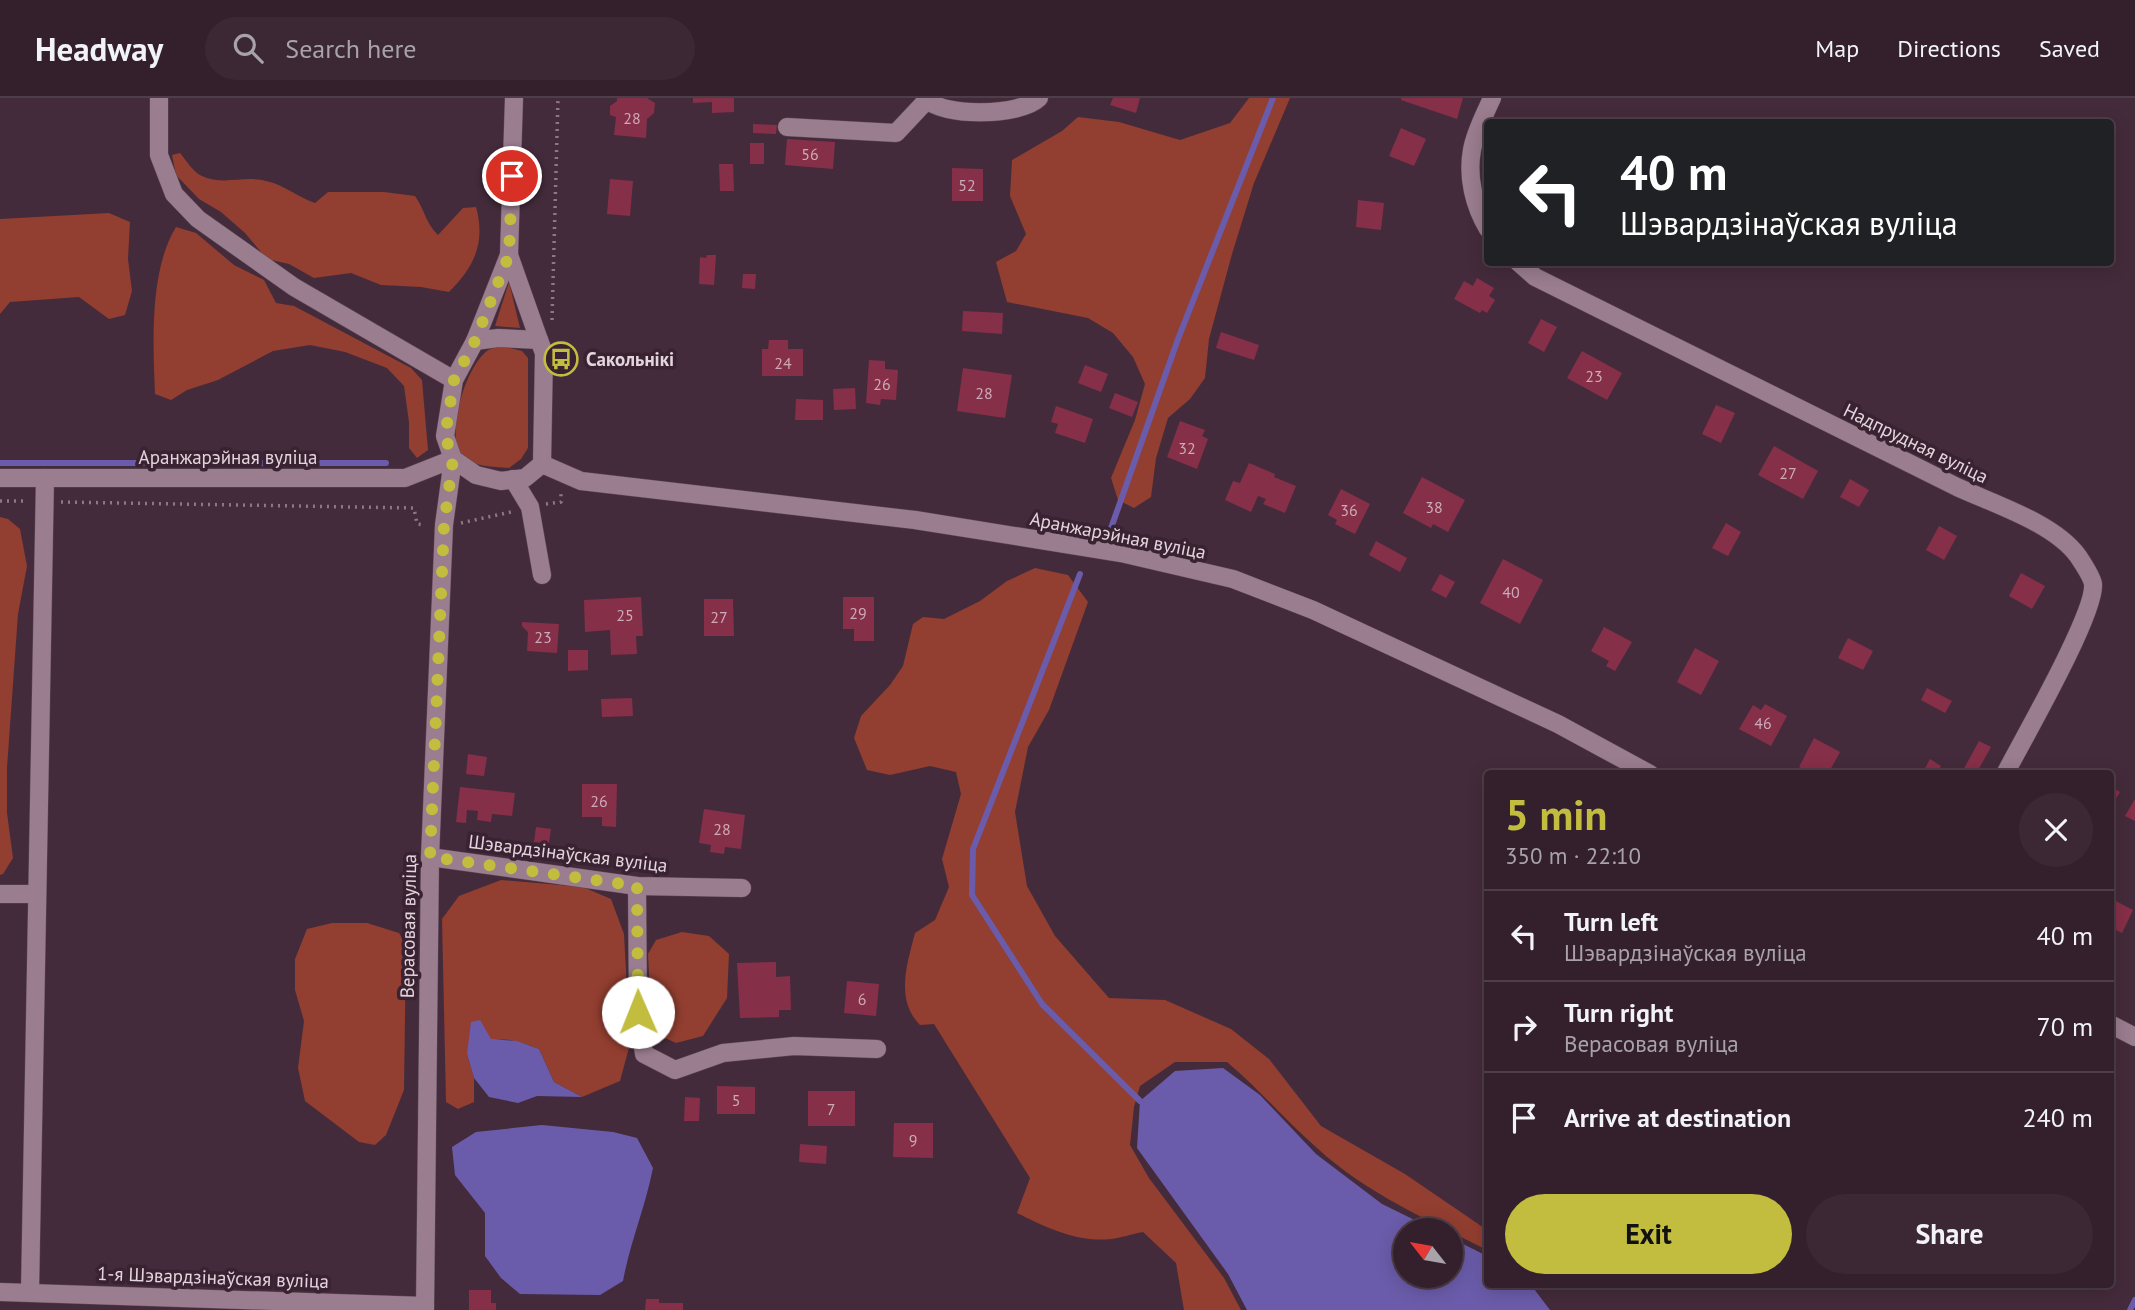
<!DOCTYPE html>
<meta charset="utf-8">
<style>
body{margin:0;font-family:"PT Sans",sans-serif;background:#3b2834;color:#f1f3f6;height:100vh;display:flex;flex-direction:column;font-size:26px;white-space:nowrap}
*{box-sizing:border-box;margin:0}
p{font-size:23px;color:#a9a3a9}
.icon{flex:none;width:38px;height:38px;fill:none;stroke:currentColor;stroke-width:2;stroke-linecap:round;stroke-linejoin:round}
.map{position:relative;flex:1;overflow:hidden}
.drawer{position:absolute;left:1484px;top:672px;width:630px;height:518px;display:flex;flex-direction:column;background:#33202c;border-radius:7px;box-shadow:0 4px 18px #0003,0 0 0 2px #4e3e48}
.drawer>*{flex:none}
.hud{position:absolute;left:1484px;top:21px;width:630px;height:147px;border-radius:7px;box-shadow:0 4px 18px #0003,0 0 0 2px #4e3e48;background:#202124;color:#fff;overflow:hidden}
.needle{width:46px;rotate:301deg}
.controls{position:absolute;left:1393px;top:1120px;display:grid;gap:14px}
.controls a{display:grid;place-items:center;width:70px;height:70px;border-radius:50%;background:#33202c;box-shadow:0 4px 18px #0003,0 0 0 2px #4e3e48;font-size:35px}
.pin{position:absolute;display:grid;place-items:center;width:60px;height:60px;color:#fff;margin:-30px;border:4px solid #fff;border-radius:50%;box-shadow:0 2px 7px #0007}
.me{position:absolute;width:77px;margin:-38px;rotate:359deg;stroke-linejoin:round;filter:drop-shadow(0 0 5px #0008)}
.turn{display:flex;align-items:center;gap:24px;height:147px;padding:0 21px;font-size:32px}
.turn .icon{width:91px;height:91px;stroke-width:2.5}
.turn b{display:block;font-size:49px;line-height:60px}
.round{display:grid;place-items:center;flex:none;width:74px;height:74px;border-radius:37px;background:#3b2834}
.headline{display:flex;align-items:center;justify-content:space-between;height:119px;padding:0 21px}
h1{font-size:42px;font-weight:600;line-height:52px;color:#c2bd3f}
.action{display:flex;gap:14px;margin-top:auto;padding:14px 21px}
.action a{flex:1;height:80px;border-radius:42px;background:#c2bd3f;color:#111;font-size:28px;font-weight:600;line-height:80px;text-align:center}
.action a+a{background:#3b2834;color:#f1f3f6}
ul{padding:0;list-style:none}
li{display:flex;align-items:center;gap:21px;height:91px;padding:0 21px;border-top:2px solid #4e3e48}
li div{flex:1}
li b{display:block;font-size:26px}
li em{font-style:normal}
header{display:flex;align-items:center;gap:42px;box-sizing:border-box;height:98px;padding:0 35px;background:#33202c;border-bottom:2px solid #4e3e48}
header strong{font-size:33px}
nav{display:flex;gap:38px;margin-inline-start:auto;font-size:24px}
.search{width:490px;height:63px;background:#3b2834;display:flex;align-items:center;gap:18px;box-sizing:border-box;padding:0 24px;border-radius:38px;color:#a9a3a9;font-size:26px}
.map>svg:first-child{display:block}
.green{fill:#923e30}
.water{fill:#6b5cab}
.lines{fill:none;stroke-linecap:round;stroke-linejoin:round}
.stream{stroke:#6b5cab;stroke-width:6}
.building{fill:#862f48}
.minor-casing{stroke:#5d4956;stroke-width:19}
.path{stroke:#8d7885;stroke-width:3.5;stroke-dasharray:2 5;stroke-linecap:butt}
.minor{stroke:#9a7d8f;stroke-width:18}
.route{stroke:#c2bd3f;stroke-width:12;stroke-dasharray:0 21.6}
.labels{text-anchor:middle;stroke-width:7;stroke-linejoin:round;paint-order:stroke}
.number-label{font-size:16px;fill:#ccabb8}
.poi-label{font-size:19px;font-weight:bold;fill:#e4d4dd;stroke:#392231;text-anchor:start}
.street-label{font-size:19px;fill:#e4d4dd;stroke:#392231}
</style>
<header>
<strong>Headway</strong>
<div class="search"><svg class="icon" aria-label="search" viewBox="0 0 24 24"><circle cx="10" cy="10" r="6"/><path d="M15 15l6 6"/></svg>Search here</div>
<nav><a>Map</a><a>Directions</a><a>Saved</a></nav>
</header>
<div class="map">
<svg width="2135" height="1212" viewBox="0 0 2135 1212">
<rect width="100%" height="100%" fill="#442b3b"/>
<g class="green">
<polygon points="1249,0 1290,0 1254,85 1232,156 1209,241 1205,280 1190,301 1168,320 1156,360 1151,399 1134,410 1118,402 1111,380 1135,322 1145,286 1133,259 1113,235 1088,220 1007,204 996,164 1016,153 1026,136 1010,98 1012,62 1062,33 1078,19 1119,24 1180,42 1230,25"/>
<path d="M180,55c6,7 13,19 22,23 21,10 43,-1 64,5 19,4 31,16 49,22l13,-11h56l31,4c10,14 10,26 23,39l25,-27 13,-1c10,36 -2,60 -27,85l-28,-5 -40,-2 -30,-12 -37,5 -25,-14 -22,-5 -22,-26 -24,-21 -22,-13 -23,-24 -4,-20z"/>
<polygon points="109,115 130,124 128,161 132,193 125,217 109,221 79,199 10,204 0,216 0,121"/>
<path d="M176,129l20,6 38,32 30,15 12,23 18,3 117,62 11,12 6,70 -11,8 -8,-10v-26l-5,-36 -17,-18 -42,-16 -35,-7 -37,6 -55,29 -31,10 -16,10 -16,-6c-2,-50 -6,-123 21,-167z"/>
<polygon points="509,184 520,230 495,228"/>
<path d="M506,249l16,4 6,7v90l-7,11 -12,9c-17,-2 -35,0 -47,-13 -18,-20 5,-94 28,-106 4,-2 12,-1 16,-2z"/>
<polygon points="0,419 8,421 20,431 27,468 18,516 7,670 7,715 13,760 3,776 0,777"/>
<path d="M1035,470l33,7 20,27 -39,108 -21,37 -13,65 12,74 28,50 54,62 56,2 66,29 38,30 52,67 84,48 82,56v20c-58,-30 -120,-56 -170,-102 -31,-27 -58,-59 -90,-86h-52l-35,24 -6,21 -4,38 19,33 75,100 17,32h-57l-8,-47 -33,-31c-11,2 -22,6 -32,7 -33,4 -66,-12 -94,-26l13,-35 -96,-154 -14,1c-25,-25 -13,-61 -5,-92l20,-13 14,-33 -7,-28 19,-65 -5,-22 -26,-6 -40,9 -23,-5 -13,-32 7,-22 29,-31 13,-19 10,-42 10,-7 21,2 36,-18 27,-20z"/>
<path d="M501,782l82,7 28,12 13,35 6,110 -10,37 -38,16 -28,-15 -15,-33c-34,-12 -41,-15 -72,5l7,24v24l-16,7 -12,-7 -4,-183 17,-23z"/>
<polygon points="332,825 367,825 399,835 406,847 404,992 386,1037 375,1047 359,1044 305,1003 298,970 304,923 295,892 295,861 307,831"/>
<polygon points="682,834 709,838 729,856 727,900 703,938 676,945 652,934 648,856 656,842"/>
</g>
<g class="water">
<polygon points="480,922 491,941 517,943 539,951 554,984 582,999 537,998 518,1005 489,999 474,980 467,956 471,924"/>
<polygon points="1223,970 1260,997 1316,1056 1382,1106 1435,1132 1405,1132 1405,1178 1451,1178 1451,1140 1487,1158 1488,1186 1531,1187 1550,1212 1247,1212 1228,1176 1137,1050 1140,1003 1175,973"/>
<path d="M542,1027l71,7 24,6 16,30c-8,40 -23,75 -30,113l-23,14 -80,-1 -19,-16 -16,-22v-43l-30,-38 -3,-28 24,-15z"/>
</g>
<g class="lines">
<g class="stream">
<polyline points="0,365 386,365"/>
<polyline points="1110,433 1178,241 1273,0"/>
<polyline points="1080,476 973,751 972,797 1042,906 1140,1003"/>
<polyline points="2130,1212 2135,1202"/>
</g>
</g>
<g class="building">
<polygon points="617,0 647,0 655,5 654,15 647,21 646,40 614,37 616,19 610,17 610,8 617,3"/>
<polygon points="693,0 734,0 734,14 712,15 712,4 693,5"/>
<polygon points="1113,0 1140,0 1136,15 1110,7"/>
<polygon points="1401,0 1463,0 1457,21 1401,2"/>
<polygon points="753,26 777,27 776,36 753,35"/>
<polygon points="1401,30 1426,41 1414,68 1389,58"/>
<polygon points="787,41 835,44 833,71 785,67"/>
<rect x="750" y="45" width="14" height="21"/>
<polygon points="719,66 733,66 734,93 720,93"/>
<polygon points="952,70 983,71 983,103 952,103"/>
<polygon points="610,81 633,83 630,118 607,116"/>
<polygon points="1358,102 1384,105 1381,132 1356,129"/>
<polygon points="707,157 716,157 714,187 699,186 700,159 706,160"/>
<polygon points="743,176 756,176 755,191 742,190"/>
<polygon points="1477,180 1494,190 1489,198 1495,202 1487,215 1482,212 1480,215 1454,201 1464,183 1473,188"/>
<polygon points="963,213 1003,215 1002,236 962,233"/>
<polygon points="1541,221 1557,229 1544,254 1528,245"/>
<polygon points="1221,234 1259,247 1254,262 1216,250"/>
<polygon points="769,242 788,242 788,251 803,251 803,278 762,278 762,251 768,251"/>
<polygon points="1582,253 1622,275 1607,302 1567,280"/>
<polygon points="869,262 885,263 885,271 898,272 896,302 881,301 880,307 866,305"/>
<polygon points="1085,267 1108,276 1101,294 1078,285"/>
<polygon points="963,270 1012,277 1005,320 957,313"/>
<polygon points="855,290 856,311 834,312 833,291"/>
<polygon points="1115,295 1138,304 1132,319 1109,310"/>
<polygon points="796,301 823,302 823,322 795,322"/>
<polygon points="1716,307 1735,315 1721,345 1702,336"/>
<polygon points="1056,308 1093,321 1085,345 1055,335 1058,326 1051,324"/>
<polygon points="1180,323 1205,332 1202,338 1208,341 1197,371 1167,359"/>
<polygon points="1774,348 1818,373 1803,401 1758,377"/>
<polygon points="1249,365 1275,376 1274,379 1296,388 1285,415 1263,406 1266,401 1258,398 1251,414 1225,402 1233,383 1240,385"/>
<polygon points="1422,379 1465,402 1448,434 1433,426 1431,430 1403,415"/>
<polygon points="1850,381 1869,392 1859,409 1840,399"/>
<polygon points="1341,391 1370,406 1355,436 1335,426 1337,422 1328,417"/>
<polygon points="1726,425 1741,434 1728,458 1712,450"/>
<polygon points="1939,428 1957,438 1944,462 1926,452"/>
<polygon points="1376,443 1407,460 1400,474 1369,457"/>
<polygon points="1503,461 1543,482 1520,526 1480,505"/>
<polygon points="2021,475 2045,488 2032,511 2009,498"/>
<polygon points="1440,476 1455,484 1446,500 1431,492"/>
<polygon points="641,499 643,538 636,538 637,556 611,557 610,532 585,534 584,502"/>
<polygon points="843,499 874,499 874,543 854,543 854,531 843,531"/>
<polygon points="704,501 733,501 734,538 704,538"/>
<polygon points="522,524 559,526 557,555 527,553 528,534 522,528"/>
<polygon points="1604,529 1632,544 1615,573 1606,568 1609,563 1591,553"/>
<polygon points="1848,540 1873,553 1863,572 1838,560"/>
<polygon points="1695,550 1719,563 1701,597 1677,584"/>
<polygon points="568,552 588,552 588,572 568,573"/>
<polygon points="1927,590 1952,603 1945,615 1921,602"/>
<polygon points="632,600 633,618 602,619 601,601"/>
<polygon points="1765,606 1787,618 1771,648 1739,631 1753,607 1761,612"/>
<polygon points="1814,640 1840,654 1828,676 1811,676 1799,669"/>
<polygon points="1979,643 1991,649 1976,676 1961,676"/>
<polygon points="468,656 487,659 484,678 466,676"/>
<polygon points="1930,661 1941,668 1940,670 1945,673 1944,676 1922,676"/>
<polygon points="582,686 617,686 616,729 602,728 602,719 582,719"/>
<polygon points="2110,688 2120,694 2114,704 2110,702"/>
<polygon points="460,689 515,695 512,718 492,716 491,724 477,722 478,713 467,712 466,725 456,724"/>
<polygon points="2135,701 2135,723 2125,718"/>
<polygon points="704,711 745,717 741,751 725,749 724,756 710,754 711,747 699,745"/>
<polygon points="536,729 551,731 549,745 534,744"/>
<polygon points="2110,800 2133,812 2122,835 2110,829"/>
<polygon points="776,864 776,879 790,878 791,912 779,912 779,919 740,920 737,865"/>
<polygon points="847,883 879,886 876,918 844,915"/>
<polygon points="717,988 755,989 755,1016 717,1016"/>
<rect x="808" y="993" width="47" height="35"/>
<polygon points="685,999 700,1000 699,1023 684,1023"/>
<polygon points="894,1025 933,1025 933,1060 893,1059"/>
<polygon points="800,1046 827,1048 826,1066 799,1064"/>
<polygon points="469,1192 491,1192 491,1205 496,1205 496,1212 469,1212"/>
<polygon points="646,1201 659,1201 659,1205 683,1205 683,1212 645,1212"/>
</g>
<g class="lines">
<defs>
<g id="minor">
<polyline points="159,0 159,57 174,96 198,121 294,189 454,282"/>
<path d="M925,0c17,20 96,18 114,0"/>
<polyline points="787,29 896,35 926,3"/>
<path d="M1488,131c-14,-23 -21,-52 -16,-79 3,-18 13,-36 20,-52"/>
<polyline points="509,157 539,242"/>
<path d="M1518,164l17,15 422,210c37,17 97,36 121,69 4,6 14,21 15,28 3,29 -71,157 -88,190"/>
<polygon points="498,240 539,242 544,255 542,366 525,380 501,383 476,377 453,361 445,338 454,282 475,243"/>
<polyline points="475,243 509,157 514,0"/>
<polyline points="542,366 581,383 915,422 1121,455 1233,481 1313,512 1558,626 1650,676"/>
<polyline points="0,380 405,380 453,361 444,427 430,759 425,1212"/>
<polyline points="513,381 530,409 542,477"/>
<polyline points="430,759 637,788 742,790"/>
<polyline points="637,788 638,914 644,956 675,972 723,955 794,948 877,951"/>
<polyline points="0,796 36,796"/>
<polyline points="2110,926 2135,939"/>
<polyline points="0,1194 425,1208"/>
<polyline points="30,1194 45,380"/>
</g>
</defs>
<use href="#minor" class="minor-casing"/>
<g class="path">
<polyline points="552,222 558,0"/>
<polyline points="0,403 28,403"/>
<polyline points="61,404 414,410 417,426 425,427"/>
<polyline points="546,406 561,404 561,392"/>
<polyline points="461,425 511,414"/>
</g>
<use href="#minor" class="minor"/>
</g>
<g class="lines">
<polyline class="route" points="512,78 509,157 475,243 454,282 445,338 453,361 444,427 430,759 637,788 638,914"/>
</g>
<defs>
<symbol id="bus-ring" viewBox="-11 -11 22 22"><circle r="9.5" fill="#392231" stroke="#c2bd3f" stroke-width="1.5"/><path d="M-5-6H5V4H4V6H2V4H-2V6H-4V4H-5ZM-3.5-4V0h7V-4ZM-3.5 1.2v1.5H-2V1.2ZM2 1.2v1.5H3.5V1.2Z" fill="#c2bd3f"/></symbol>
</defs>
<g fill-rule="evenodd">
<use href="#bus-ring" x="542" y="242" width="38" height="38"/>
</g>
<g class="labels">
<g class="number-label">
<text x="632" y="26">28</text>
<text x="810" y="62">56</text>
<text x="967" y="93">52</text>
<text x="783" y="271">24</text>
<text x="1594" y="284">23</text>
<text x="882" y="292">26</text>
<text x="984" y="301">28</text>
<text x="1187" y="356">32</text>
<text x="1788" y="381">27</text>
<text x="1434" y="415">38</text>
<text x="1349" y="418">36</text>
<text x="1511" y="500">40</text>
<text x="858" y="521">29</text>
<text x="625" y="523">25</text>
<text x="719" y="525">27</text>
<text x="543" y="545">23</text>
<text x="1763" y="631">46</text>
<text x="599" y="709">26</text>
<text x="722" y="737">28</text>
<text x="862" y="907">6</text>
<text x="736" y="1008">5</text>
<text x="831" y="1017">7</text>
<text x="913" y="1048">9</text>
</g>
<g class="poi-label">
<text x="586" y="268">Сакольнікі</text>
</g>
<g class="street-label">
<text transform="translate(1916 345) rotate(26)" y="7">Надпрудная вуліца</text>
<text x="228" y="366">Аранжарэйная вуліца</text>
<text transform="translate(1118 437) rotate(11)" y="7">Аранжарэйная вуліца</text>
<text transform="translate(568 755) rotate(7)" y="7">Шэвардзінаўская вуліца</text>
<text transform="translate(408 828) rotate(-89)" y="7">Верасовая вуліца</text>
<text transform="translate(213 1179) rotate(2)" y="7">1-я Шэвардзінаўская вуліца</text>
</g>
</g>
</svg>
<div class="controls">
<a><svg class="needle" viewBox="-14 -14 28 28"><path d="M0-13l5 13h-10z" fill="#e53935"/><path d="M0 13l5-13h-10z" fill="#a9a3a9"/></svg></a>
</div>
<div class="pin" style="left:512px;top:78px;background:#d93025"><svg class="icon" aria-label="arrive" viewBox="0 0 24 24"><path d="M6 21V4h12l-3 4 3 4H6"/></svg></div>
<svg class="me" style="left:638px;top:914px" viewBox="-20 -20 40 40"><circle r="19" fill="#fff"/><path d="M0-13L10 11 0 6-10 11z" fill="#c2bd3f"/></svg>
<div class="hud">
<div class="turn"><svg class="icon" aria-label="left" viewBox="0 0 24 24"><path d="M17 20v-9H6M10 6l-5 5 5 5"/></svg><div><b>40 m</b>Шэвардзінаўская вуліца</div></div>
</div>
<section class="drawer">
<div class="headline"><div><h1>5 min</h1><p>350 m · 22:10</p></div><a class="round"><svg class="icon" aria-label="close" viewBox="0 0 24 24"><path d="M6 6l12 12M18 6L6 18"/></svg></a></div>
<ul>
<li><svg class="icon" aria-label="left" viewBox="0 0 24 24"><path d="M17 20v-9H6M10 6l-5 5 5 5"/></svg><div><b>Turn left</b><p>Шэвардзінаўская вуліца</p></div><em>40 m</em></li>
<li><svg class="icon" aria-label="right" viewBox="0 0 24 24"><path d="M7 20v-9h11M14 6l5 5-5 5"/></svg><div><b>Turn right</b><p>Верасовая вуліца</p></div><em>70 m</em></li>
<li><svg class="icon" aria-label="arrive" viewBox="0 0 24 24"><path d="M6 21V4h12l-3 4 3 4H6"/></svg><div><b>Arrive at destination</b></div><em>240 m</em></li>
</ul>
<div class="action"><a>Exit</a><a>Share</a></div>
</section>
</div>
